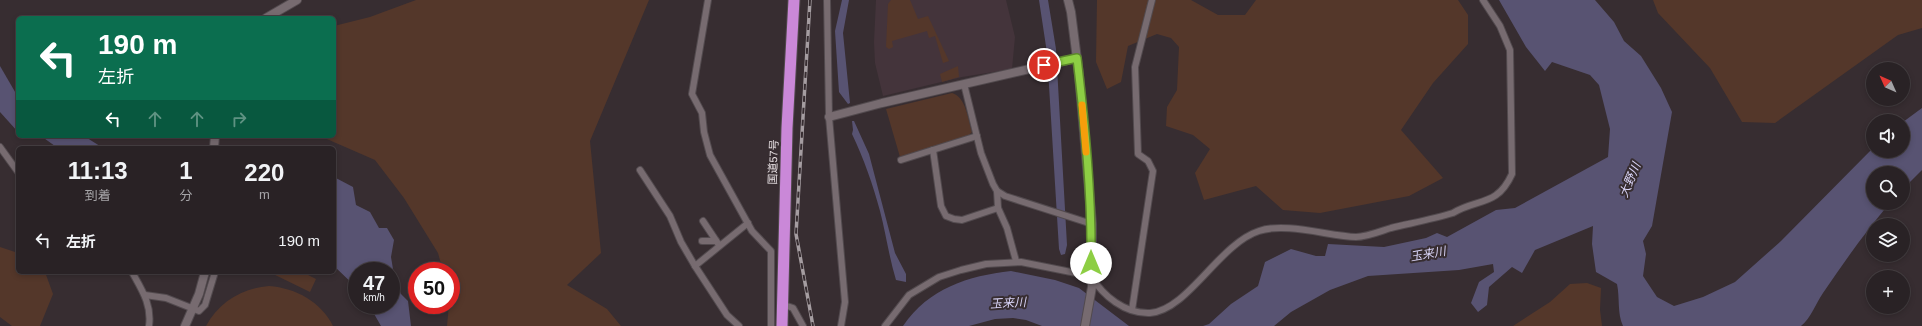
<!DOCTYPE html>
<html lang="ja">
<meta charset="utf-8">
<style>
body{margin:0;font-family:Arial,"Noto Sans JP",sans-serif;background:#312a2d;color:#f1f3f6;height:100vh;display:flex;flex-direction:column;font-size:15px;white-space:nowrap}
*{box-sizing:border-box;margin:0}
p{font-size:13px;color:#a5a4a7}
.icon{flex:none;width:22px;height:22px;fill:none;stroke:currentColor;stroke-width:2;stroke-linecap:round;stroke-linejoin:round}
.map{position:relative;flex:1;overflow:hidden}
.side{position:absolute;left:16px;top:146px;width:320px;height:128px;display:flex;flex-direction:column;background:#292225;border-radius:6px;box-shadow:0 2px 6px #0003,0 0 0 1px #453f42}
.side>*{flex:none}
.banner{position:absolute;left:16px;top:16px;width:320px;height:122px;border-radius:6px;box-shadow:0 2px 6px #0003,0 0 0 1px #453f42;background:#0b6e4f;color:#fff;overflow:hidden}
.needle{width:26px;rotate:315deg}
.fabs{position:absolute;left:1866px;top:62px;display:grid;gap:8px}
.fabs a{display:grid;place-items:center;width:44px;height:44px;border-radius:50%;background:#292225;box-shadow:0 2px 6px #0003,0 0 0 1px #453f42;font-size:20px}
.speed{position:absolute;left:348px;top:262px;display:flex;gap:8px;font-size:20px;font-weight:700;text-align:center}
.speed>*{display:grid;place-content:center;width:52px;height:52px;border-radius:50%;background:#292225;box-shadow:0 2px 6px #0003,0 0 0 1px #453f42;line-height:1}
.speed small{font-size:10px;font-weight:400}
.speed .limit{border:6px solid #d22;background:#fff;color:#111}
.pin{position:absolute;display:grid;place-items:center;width:34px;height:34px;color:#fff;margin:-17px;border:2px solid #fff;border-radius:50%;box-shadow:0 1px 4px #0007}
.me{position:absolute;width:44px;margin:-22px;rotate:0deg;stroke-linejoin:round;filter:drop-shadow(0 0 3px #0008)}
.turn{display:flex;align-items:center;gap:14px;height:84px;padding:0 16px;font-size:18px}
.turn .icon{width:52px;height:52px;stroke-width:2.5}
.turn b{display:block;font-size:28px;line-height:34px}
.lanes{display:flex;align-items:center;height:38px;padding:0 16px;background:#0003;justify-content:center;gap:20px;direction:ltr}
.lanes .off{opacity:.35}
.eta{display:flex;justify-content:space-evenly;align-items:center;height:68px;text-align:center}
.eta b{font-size:24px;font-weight:800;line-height:28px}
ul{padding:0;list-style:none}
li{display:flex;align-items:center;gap:12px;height:52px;padding:0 16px}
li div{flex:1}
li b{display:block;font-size:15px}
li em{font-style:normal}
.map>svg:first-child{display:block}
.built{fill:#44343b}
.green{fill:#54372a}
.water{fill:#585372}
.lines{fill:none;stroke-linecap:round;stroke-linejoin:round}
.street-casing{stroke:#524a4e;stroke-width:8}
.secondary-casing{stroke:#524a4e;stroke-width:10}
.highway-casing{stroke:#524a4e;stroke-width:13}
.street{stroke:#776b70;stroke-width:6}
.secondary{stroke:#776b70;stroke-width:8}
.highway{stroke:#ca88d8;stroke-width:11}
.rail-casing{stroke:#a59da1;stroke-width:3.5}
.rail{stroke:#372d31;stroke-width:2;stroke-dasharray:6;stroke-linecap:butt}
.route-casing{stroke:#5c862c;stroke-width:10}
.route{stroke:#8dce44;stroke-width:7}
.slow{stroke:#f59e0b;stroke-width:7}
.labels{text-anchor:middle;stroke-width:4;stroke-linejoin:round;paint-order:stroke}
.street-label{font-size:11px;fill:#e7e0e3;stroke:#372d31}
.water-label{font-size:12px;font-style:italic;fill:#d9d4f7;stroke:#372d31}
</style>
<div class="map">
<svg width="1922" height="326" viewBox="0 0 1922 326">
<rect width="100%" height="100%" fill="#372d31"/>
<polygon class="built" points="1006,0 1015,37 1012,69 962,77 883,96 875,63 874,42 876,0"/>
<g class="green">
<polygon points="416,0 649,0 590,141 601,253 567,285 607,309 621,326 447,326 449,305 451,305 451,271 443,271 438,253 404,198 375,160 320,136 334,136 334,26 370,17"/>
<polygon points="891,0 910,0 918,19 928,16 949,61 943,63 935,36 929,38 927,31 892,41 893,47 889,49 886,47 888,4"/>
<polygon points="1097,0 1191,0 1218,15 1245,15 1256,0 1458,0 1468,15 1468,44 1433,83 1401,130 1443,178 1409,196 1320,213 1283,210 1256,186 1204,200 1195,173 1210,149 1193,135 1166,126 1167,107 1177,90 1179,47 1171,38 1157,34 1128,46 1121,82 1107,89 1096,62"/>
<polygon points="1653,0 1922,0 1922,28 1898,35 1775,123 1742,122 1710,68 1658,13"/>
<polygon points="958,66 959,77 942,82 940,74"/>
<path d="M952,93c14,4 16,26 20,39l-3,3 -69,22 -14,-48z"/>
<polygon points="0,247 18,253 18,272 45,272 53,294 40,326 12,326 0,317"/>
<polygon points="269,272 302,272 316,279 310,292"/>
<polygon points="1587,283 1601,288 1600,310 1602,326 1513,326 1550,302 1570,284"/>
<path d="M269,286c27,2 52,16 64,40h-127c13,-24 36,-38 63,-40z"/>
</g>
<g class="water">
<polygon points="842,0 849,0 843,33 850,103 848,104 839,92 835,31"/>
<polygon points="1039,0 1048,0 1056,49 1067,245 1065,254 1061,255 1059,249 1047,53"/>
<path d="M1499,0h96l19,22 10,19 17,15 20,32 11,24 -20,114 -9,15 3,13 -3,22 14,21 17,9 29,-9 32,-15 46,-41 92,-93v3h30v-29l19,-14v62l-19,19v-16h-30v30h17c-24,28 -46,59 -67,90 -7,10 -12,25 -22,33h-178c-6,-13 -3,-28 -6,-42l-21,-12 -4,-28 1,-18 -58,24 -13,23 -10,-6 -23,20 -2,18 -9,7 -7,-9 8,-21 15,-10 -1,-8 -34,6 -91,6 -38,14 -39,22 -17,14h-71l6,-2 22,-20 27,-18 7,-24 26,-13 25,7h9l3,-12 56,3 42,-9 11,-5 10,4 49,-27 19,-2 93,-51 2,-28 -11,-44 -9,-10 -38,-13 -7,9 -19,-24z"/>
<polygon points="0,66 18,97 18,132 0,112"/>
<path d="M852,121h2l15,33 26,99 11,21v8l-10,-2c-7,-23 -10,-46 -16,-69 -7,-26 -16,-52 -28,-77l1,-4z"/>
<polygon points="41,136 84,136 103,148 54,148 55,146"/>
<polygon points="334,177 353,187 356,205 370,212 379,228 387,228 394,240 391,257 394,275 401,294 408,301 411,326 381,326 369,305 391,305 391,271 357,271 357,288 334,266"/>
<path d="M1011,271l44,9 24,8 50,38h-87l-16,-6 -13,-2 -18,1 -26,7h-66c26,-38 65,-50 108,-55z"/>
</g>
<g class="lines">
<defs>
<g id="street">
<polyline points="708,0 692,94 702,113 704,132 710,155 752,231 771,251 771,326"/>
<polyline points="827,0 829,117 845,302 841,326"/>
<polyline points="964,84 981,153 993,184 997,191 1005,196 1092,224"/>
<polyline points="0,147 18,172"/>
<polyline points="933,150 941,206 946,216 954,219 962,220 998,208"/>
<polyline points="901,160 977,136"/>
<polyline points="640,170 670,216 681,242 695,266 727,315 739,326"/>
<polyline points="997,191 998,208 1007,228 1016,261"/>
<polyline points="703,221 719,245"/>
<polyline points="702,241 716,241"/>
<polyline points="695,266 748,223"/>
<path d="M132,272c10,18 20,33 17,54"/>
<polyline points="145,295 166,298 199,311 205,305 215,272"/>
<polyline points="781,304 793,308 803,326"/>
<polyline points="1132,310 1153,171 1148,161 1138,154 1135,67 1152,0"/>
<path d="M885,326l24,-31 30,-18 22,-7 25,-6 35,-2 70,14c12,20 34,38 59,37 38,-3 69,-69 109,-82 26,-9 70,5 97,6 11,0 25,-6 35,-9 21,-5 42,-9 62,-15 25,-15 44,-6 59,-39l-2,-124 -10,-24 -17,-26"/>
</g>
<g id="secondary">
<polyline points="1068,0 1071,12 1079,75 1092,224 1092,287 1085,326"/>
<polyline points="266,18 297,0"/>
<polyline points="829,117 882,103 1077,58"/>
<polyline points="214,148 215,136"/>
<polyline points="185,326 199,294 205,272"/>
</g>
<polyline id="highway" points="782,326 787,128 794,0"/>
</defs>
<use href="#street" class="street-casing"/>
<use href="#secondary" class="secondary-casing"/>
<use href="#highway" class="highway-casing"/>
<use href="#street" class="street"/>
<use href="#secondary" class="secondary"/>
<use href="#highway" class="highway"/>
<defs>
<polyline id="rail" points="810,0 796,234 813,326"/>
</defs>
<use href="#rail" class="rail-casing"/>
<use href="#rail" class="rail"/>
</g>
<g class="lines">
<defs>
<path id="route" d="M1044,65l33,-7c8,68 15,137 14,205"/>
</defs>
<use href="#route" class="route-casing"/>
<use href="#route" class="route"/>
<polyline class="slow" points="1082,105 1086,152"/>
</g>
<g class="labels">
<g class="street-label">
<text transform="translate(773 162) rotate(-88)" y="4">国道57号</text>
</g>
<g class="water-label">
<text transform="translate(1630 180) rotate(-67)" y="4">大野川</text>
<text transform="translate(1428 254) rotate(-10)" y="4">玉来川</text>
<text transform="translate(1008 303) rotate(-3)" y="4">玉来川</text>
</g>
</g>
</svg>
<div class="fabs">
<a><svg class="needle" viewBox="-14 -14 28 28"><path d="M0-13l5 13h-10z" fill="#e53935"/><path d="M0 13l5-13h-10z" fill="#a5a4a7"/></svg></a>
<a><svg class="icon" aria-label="sound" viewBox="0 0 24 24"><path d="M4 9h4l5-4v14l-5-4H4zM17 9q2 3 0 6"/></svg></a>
<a><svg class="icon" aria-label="search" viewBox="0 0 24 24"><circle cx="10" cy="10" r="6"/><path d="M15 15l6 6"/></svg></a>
<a><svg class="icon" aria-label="layers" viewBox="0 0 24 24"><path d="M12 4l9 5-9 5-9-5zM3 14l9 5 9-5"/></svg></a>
<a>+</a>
</div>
<div class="speed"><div>47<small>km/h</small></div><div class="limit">50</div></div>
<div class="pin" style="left:1044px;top:65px;background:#d93025"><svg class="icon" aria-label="arrive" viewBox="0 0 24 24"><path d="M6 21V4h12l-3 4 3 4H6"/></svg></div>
<svg class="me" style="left:1091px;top:263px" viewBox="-20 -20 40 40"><circle r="19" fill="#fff"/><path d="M0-13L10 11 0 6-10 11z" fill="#8dce44"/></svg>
<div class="banner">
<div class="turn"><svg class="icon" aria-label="left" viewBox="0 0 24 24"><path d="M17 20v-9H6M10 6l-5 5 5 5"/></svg><div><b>190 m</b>左折</div></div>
<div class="lanes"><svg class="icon" aria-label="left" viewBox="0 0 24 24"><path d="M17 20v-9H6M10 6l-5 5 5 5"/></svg><svg class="icon off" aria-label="ahead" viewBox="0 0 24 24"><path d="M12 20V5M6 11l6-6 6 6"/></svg><svg class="icon off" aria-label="ahead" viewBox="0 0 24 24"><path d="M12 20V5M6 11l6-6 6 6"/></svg><svg class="icon off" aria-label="right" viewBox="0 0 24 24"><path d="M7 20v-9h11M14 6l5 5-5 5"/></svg></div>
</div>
<section class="side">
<div class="eta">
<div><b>11:13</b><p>到着</p></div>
<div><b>1</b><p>分</p></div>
<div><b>220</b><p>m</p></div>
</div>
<ul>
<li><svg class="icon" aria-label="left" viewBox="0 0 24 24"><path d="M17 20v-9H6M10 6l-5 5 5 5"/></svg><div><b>左折</b></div><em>190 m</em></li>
</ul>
</section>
</div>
